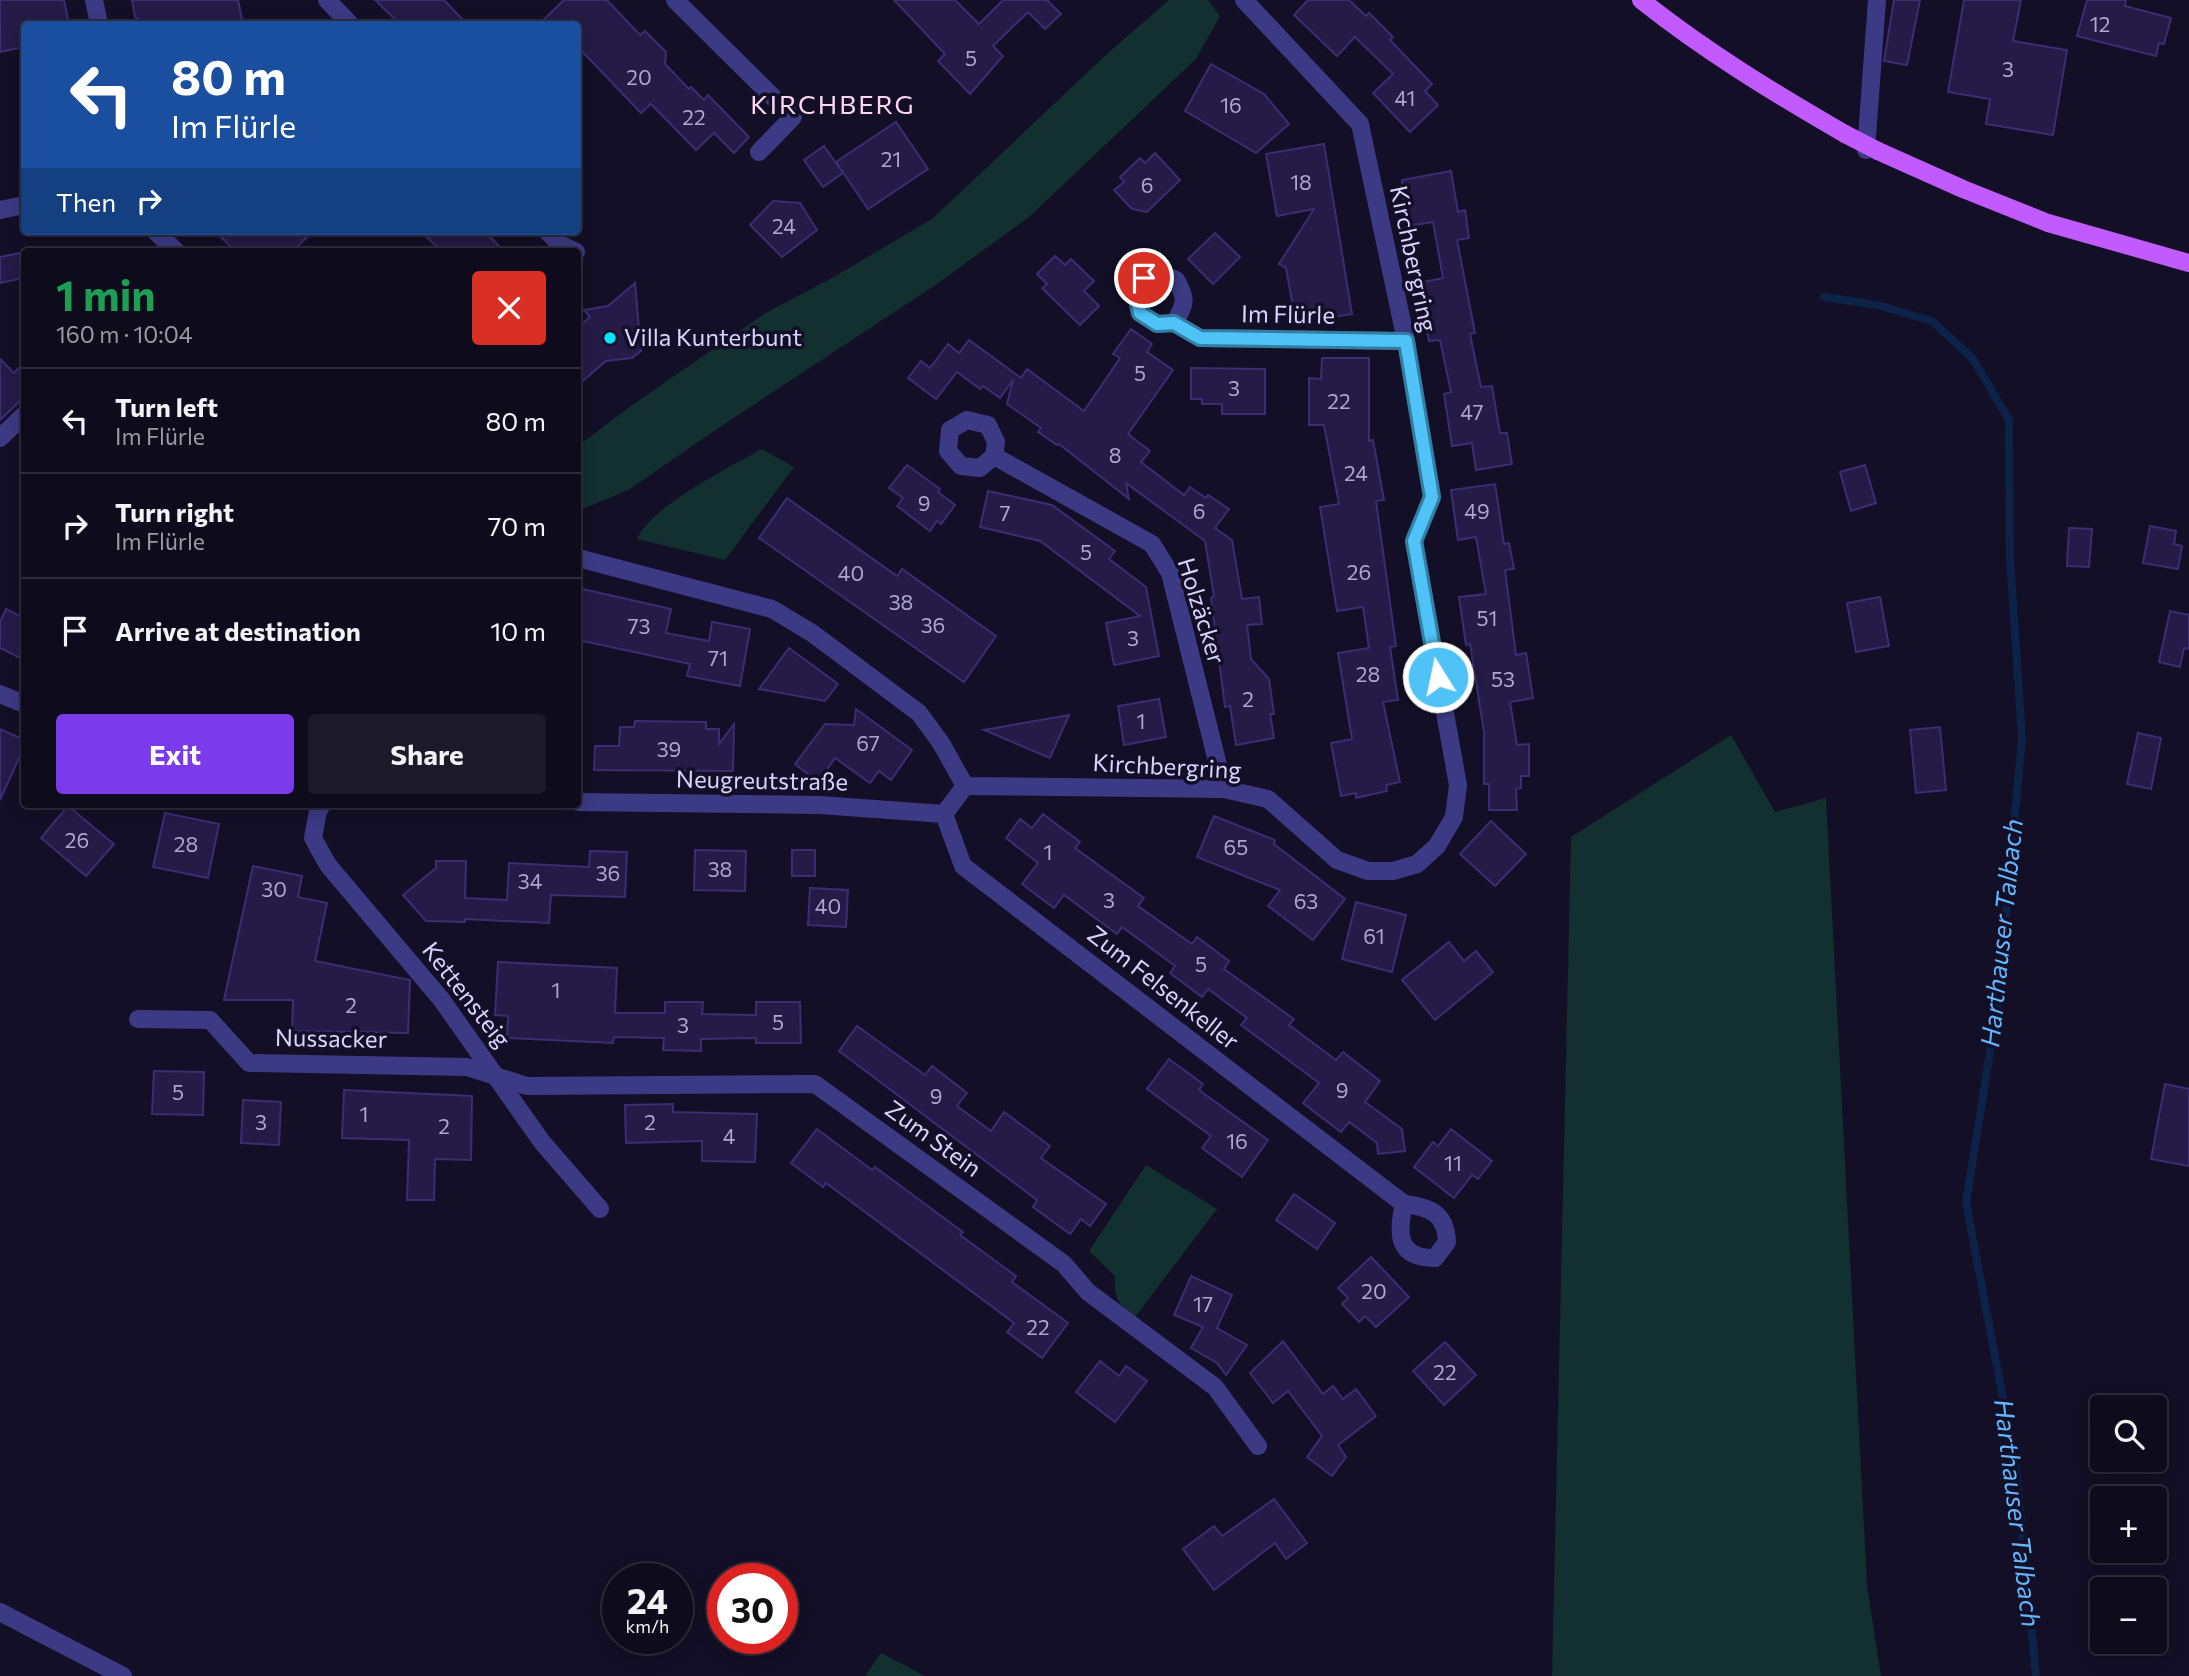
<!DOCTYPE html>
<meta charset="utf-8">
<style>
body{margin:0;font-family:Commissioner,sans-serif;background:#1c1929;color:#f1f3f6;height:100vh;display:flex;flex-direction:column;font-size:26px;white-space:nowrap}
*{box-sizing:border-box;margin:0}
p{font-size:23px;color:#9b9ba3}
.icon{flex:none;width:38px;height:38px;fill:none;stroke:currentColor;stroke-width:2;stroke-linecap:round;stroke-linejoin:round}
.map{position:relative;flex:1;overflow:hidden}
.drawer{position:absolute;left:21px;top:248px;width:560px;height:560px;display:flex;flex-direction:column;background:#0e0b1c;border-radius:7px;box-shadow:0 4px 18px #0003,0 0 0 2px #2e2b3b}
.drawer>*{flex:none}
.guide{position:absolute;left:21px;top:21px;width:560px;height:214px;border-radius:7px;box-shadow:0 4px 18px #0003,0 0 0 2px #2e2b3b;background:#1a4fa0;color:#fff;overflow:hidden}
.tools{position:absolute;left:2090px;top:1395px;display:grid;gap:14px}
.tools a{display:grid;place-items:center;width:77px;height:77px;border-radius:7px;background:#0e0b1c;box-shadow:0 4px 18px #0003,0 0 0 2px #2e2b3b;font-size:35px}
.speed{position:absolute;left:602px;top:1563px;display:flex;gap:14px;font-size:35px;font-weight:700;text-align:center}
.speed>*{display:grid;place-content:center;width:91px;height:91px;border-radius:50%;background:#0e0b1c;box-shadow:0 4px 18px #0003,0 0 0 2px #2e2b3b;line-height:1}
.speed small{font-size:18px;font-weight:400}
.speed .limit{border:10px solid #d22;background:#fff;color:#111}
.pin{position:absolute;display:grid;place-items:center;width:60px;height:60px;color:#fff;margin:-30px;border:4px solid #fff;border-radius:50%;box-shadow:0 2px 7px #0007}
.me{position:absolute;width:77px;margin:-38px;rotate:350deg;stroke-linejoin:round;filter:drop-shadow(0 0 5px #0008)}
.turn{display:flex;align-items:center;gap:24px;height:147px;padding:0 35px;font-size:32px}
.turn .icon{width:91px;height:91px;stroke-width:2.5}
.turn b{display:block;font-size:49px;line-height:60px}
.then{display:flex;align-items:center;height:66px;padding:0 35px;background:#0003;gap:14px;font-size:26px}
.round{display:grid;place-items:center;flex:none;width:74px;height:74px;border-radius:7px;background:#1c1929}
.summary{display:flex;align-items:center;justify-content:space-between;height:119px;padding:0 35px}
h1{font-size:42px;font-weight:700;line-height:52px;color:#1e9e55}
.action{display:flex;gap:14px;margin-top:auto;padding:14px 35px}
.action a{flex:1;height:80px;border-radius:7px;background:#7c3aed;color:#fff;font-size:28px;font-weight:700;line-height:80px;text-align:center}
.action a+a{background:#1c1929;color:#f1f3f6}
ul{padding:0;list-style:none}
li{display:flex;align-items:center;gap:21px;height:105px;padding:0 35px;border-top:2px solid #2e2b3b}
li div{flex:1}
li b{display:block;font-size:26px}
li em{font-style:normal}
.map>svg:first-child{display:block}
.green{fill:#12302f}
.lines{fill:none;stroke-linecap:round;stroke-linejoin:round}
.stream{stroke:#0c2248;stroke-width:8}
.building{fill:#241b47;stroke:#3b2d73;stroke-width:2}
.minor{stroke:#3d3a85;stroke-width:18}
.major{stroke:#c25bff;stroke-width:18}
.major-bridge{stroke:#c25bff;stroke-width:18}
.route-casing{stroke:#337fa1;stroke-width:18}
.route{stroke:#4fc3f7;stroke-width:12}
.poi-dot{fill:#00e5ff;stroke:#130f26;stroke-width:2.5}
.labels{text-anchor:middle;stroke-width:7;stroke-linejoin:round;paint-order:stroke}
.number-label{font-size:21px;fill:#aca6d1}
.street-label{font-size:24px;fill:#d9d4ff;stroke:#130f26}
.poi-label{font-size:24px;fill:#d9d4ff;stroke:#130f26;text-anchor:start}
.neighbourhood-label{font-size:26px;letter-spacing:2px;fill:#ffd6f0;stroke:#130f26}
.water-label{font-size:26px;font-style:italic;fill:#62b6ff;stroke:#130f26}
</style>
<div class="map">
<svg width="2189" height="1676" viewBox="0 0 2189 1676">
<rect width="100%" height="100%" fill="#130f26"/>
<g class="green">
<polygon points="1169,0 1208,0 1220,16 1196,59 1029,217 934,286 717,429 630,489 578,511 578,446 628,408 764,314 832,278 932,219 1107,54"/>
<path d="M762,449l32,18 -69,93 -88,-21c15,-34 92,-71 125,-90z"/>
<polygon points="1731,735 1775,812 1826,798 1867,1585 1881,1676 1552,1676 1571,837"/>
<path d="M1146,1165l71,44 -82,108c-18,-15 -21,-17 -20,-41l-26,-25z"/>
<polygon points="881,1653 925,1676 865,1676"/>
</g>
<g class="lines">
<polyline class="stream" points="1824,297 1878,305 1932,321 1973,359 2009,420 2010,559 2022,738 1998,1001 1966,1203 2016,1467 2036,1676"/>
</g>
<g class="building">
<polygon points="0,0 64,0 69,24 24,24 24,47 0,52"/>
<polygon points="132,0 238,0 243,24 146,24 135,17"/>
<polygon points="375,0 444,0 467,24 400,24"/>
<polygon points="564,0 607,0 640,35 645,31 666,52 665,64 689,89 691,87 704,100 708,95 749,137 734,153 714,133 696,150 651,104 641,113 578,47 578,24 539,24"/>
<polygon points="894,0 955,0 979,24 1003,0 1047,0 1061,14 1045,29 1028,12 993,46 1003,56 970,94 938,61 945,54"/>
<polygon points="1308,0 1349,0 1366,16 1369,13 1393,37 1390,40 1432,84 1425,91 1438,105 1410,132 1373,93 1393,74 1355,37 1337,56 1294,15"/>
<polygon points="1894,0 1920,0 1907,65 1884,61"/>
<polygon points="1964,0 2021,0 2013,41 2067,50 2053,135 1986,124 1990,99 1948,92"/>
<polygon points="2087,0 2126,0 2125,6 2171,18 2164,44 2159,43 2156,56 2077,36"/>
<polygon points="1211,64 1264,94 1289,124 1256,153 1185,111"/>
<polygon points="896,122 928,169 868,209 836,162"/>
<polygon points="1324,144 1352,314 1316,320 1313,308 1294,312 1286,268 1279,264 1314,209 1277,216 1266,154"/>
<polygon points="824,146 843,173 823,187 804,160"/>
<polygon points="1155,153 1180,180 1147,212 1132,209 1114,190 1124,182 1120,177 1140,158 1145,163"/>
<polygon points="1451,171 1458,212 1465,210 1469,238 1457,240 1475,333 1470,334 1481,387 1492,386 1500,433 1507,433 1512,464 1476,470 1472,443 1452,446 1444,394 1451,392 1440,340 1429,341 1418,283 1443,278 1433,222 1408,226 1402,189 1402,180"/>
<polygon points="773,201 800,203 817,230 782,257 750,225"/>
<polygon points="215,231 313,231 292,252 236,252"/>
<polygon points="421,231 484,231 505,252 442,252"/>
<polygon points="1215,233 1240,257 1213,284 1188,259"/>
<polygon points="20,253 24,278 0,283 0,257"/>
<polygon points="1055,256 1065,265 1071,259 1094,281 1084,291 1099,306 1080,325 1042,288 1047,284 1037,274"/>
<polygon points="635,283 641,351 632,358 606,361 578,385 578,328 590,317 584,310 608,306"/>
<polygon points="1131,329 1152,344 1147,352 1173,370 1128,434 1150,451 1141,462 1184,495 1190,487 1206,498 1208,495 1229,509 1215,528 1232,540 1242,599 1259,597 1262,624 1247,625 1251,659 1269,679 1274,714 1270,714 1274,738 1236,745 1230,706 1225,707 1211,598 1214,596 1205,541 1126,483 1129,499 1059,444 1057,445 1038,432 1041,428 1007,404 1013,380 1000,398 983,386 980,389 957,372 936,399 908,378 921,361 930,368 948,344 959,353 969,340 1021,378 1027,369 1084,411 1120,358 1113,354"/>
<polygon points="1322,358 1369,358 1369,441 1373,440 1384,500 1376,501 1396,646 1390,647 1398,700 1383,702 1400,782 1386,785 1387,791 1356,798 1356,793 1341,796 1331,743 1352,739 1338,653 1369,648 1363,607 1337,611 1320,507 1339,504 1324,425 1309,425 1309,378 1321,379"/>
<polygon points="0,359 14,373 24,362 24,397 0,420"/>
<polygon points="1191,368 1265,369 1265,414 1222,414 1222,404 1202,404 1202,399 1191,399"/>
<polygon points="907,465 940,489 938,492 955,505 941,524 937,521 930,531 897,506 903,498 889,488"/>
<polygon points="1865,465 1876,503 1851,511 1840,472"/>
<polygon points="1495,484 1504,544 1509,543 1514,569 1505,570 1516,655 1526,653 1533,698 1510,702 1517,745 1529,744 1529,776 1521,776 1521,788 1516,789 1517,810 1489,810 1489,784 1484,784 1484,732 1470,644 1466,645 1459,597 1486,594 1476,537 1458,540 1451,490"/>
<polygon points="988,491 1052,505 1115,551 1109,559 1146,587 1159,656 1114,665 1106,623 1140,616 1040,541 980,527"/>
<polygon points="787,498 897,576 902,569 996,636 964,682 759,538"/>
<polygon points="2150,526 2176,531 2174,544 2182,546 2178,569 2143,563"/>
<polygon points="2069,528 2092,529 2089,567 2067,566"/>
<polygon points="578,588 671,609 666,633 709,641 712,622 750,629 740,686 687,676 690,664 578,640"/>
<polygon points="1880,597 1889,646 1856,652 1847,603"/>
<polygon points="6,609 24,618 24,660 0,648 0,622"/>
<polygon points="2170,611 2189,615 2189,649 2184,648 2180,667 2159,662"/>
<polygon points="789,648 838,684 825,701 759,689"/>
<polygon points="1159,699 1166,737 1124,745 1118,706"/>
<polygon points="856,709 912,750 891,780 879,771 870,783 835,758 818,782 795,764 825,724 854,725"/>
<polygon points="1069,715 1050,758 984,730"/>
<polygon points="635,721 706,722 706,729 719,729 719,744 734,724 733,771 594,770 595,746 619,746 620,727 634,727"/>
<polygon points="1940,727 1946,790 1916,793 1910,730"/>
<polygon points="0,729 24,740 24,747 0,800"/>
<polygon points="2138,733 2161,738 2151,789 2127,784"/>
<polygon points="68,806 114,844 86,876 41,838"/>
<polygon points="165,813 219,824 208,878 153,867"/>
<polygon points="1043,814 1080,842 1075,848 1144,898 1138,906 1192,944 1197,937 1229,961 1224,969 1294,1019 1289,1025 1336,1060 1343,1052 1380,1081 1365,1102 1402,1129 1405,1151 1378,1154 1377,1143 1349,1122 1341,1132 1303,1103 1319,1083 1241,1025 1247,1018 1208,989 1202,997 1170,973 1175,966 1122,927 1117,934 1064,895 1054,908 1022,884 1038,863 1006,838 1020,819 1032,828"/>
<polygon points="1214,816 1275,840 1274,844 1345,899 1313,940 1268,906 1280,890 1197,857"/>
<polygon points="1491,821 1526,854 1495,886 1460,854"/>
<polygon points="695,850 746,851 745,891 694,890"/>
<rect x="792" y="850" width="23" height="26"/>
<polygon points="590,851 627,852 625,897 551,895 549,923 465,919 465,922 426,921 403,895 436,868 436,861 466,861 465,898 507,900 509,863 589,867"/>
<polygon points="253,866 302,876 298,897 327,903 315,961 410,980 408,1033 292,1031 293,1000 224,1000"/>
<polygon points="810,888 848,890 846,927 808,925"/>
<polygon points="1356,902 1406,915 1392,972 1342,959"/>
<polygon points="1449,942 1464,961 1476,951 1493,972 1435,1020 1402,980"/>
<polygon points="498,962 617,968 615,1013 665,1013 665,1002 703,1002 702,1014 756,1015 756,1002 800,1002 801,1043 756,1043 756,1038 701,1039 701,1051 663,1050 664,1038 614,1037 613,1043 507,1038 508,1016 495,1015"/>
<polygon points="857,1026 925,1075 932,1066 967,1093 957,1106 991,1131 1004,1112 1050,1146 1041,1158 1106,1204 1090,1226 1081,1219 1070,1234 1033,1207 1037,1200 839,1051"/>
<polygon points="1169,1059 1203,1084 1199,1090 1268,1140 1242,1177 1202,1148 1211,1136 1147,1089"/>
<polygon points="154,1071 204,1072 203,1115 152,1114"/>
<polygon points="2165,1084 2189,1089 2189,1166 2151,1159"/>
<polygon points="344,1090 472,1096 471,1160 435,1159 434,1200 407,1200 409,1140 342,1138"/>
<polygon points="243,1100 281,1102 279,1145 241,1143"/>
<polygon points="673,1104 673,1112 757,1114 755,1162 702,1161 702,1141 626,1143 625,1105"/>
<polygon points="817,1129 872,1170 875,1167 963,1232 960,1235 1016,1276 1012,1282 1068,1323 1042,1358 1007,1332 1014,1323 826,1183 823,1187 791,1163"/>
<polygon points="1451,1129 1492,1161 1478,1179 1472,1175 1454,1198 1414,1167 1433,1142 1438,1146"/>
<polygon points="1294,1194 1335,1223 1317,1249 1276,1220"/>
<polygon points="1371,1257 1409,1297 1376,1327 1365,1316 1359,1322 1342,1304 1348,1298 1338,1288"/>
<polygon points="1191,1276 1232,1295 1217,1328 1247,1345 1226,1375 1217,1363 1191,1348 1203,1327 1174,1315"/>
<polygon points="1283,1341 1323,1394 1333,1386 1343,1399 1356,1389 1376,1416 1338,1445 1346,1457 1332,1476 1307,1457 1322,1436 1288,1391 1273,1403 1250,1373"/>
<polygon points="1445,1342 1476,1375 1444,1405 1413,1371"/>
<polygon points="1100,1361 1119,1376 1126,1366 1147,1381 1115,1422 1076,1392"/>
<polygon points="1274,1499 1307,1543 1286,1559 1275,1543 1214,1590 1183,1549 1214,1526 1222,1536"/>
</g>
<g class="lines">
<g class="minor">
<polyline points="94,0 99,24"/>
<polyline points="327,0 350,24"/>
<polyline points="675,0 793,117 759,152"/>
<polyline points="1866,150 1877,0"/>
<polyline points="0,210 24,205"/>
<polyline points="155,231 177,252"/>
<polyline points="547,231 559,244 576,252"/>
<path d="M1174,323c12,-19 13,-24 2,-43l-16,-7 -16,5 -8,17 4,18 17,11 17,-1 26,15 206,3"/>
<polyline points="0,438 24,415"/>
<polyline points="994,456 996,442 988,425 967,420 950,430 948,451 961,466 980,468 994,456 1152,544 1170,573 1224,789"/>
<polyline points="578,558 772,609 812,633 919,713 941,743 965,786 1224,789 1268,799 1337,860 1368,871 1393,871 1417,864 1437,846 1454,817 1458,785 1414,541 1432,497 1406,341 1360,124 1244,0"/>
<polyline points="0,694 24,704"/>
<path d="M965,786l-21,28 19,52 441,338c-7,30 -7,54 31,54l12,-16c-1,-28 -16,-35 -43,-38"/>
<polyline points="578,802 820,805 944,814"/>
<polyline points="322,805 318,811 313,838 328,865 441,999 542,1142 600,1209"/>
<polyline points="138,1019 210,1020 249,1063 467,1067 527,1086 815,1084 1064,1264 1088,1292 1215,1387 1258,1446"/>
<polyline points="0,1612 123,1676"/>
</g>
<g class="major">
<path d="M1641,0c64,51 133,93 204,134"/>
<polyline points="1878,151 1963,189 2048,223 2189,263"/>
</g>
<polyline class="major-bridge" points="1845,134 1878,151"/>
</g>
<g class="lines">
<defs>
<polyline id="route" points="1144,278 1136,295 1140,313 1157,324 1174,323 1200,338 1406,341 1432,497 1414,541 1438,677"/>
</defs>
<use href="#route" class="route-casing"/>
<use href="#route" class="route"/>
</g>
<circle class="poi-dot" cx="610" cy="338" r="7"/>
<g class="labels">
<g class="number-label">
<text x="2100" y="32">12</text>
<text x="971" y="66">5</text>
<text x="2008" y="77">3</text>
<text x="639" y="85">20</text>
<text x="1405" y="106">41</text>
<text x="1231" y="113">16</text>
<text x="694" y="125">22</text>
<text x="891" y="167">21</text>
<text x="1301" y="190">18</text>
<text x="1147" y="193">6</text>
<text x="784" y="234">24</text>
<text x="1140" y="381">5</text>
<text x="1234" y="396">3</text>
<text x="1339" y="409">22</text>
<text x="1472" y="420">47</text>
<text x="1115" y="463">8</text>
<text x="1356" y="481">24</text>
<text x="924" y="511">9</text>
<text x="1199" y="519">6</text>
<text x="1477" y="519">49</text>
<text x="1005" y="521">7</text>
<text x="1086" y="560">5</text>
<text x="1359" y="580">26</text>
<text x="851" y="581">40</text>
<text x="901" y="610">38</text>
<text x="1487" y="626">51</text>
<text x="933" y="633">36</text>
<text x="639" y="634">73</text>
<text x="1133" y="646">3</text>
<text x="718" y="666">71</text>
<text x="1368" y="682">28</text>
<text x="1503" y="687">53</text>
<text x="1248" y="707">2</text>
<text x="1141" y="729">1</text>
<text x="868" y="751">67</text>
<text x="669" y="757">39</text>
<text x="77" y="848">26</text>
<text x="186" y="852">28</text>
<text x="1236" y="855">65</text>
<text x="1048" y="860">1</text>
<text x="720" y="877">38</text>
<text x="608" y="881">36</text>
<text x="530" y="889">34</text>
<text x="274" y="897">30</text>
<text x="1109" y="908">3</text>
<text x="1306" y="909">63</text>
<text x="828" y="914">40</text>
<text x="1374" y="944">61</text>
<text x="1201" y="972">5</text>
<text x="556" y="998">1</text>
<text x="351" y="1013">2</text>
<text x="778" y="1030">5</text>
<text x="683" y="1033">3</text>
<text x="1342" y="1098">9</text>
<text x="178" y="1100">5</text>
<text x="936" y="1104">9</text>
<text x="364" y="1122">1</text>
<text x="261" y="1130">3</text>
<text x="650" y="1130">2</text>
<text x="444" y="1134">2</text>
<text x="729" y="1144">4</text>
<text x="1237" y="1149">16</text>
<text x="1453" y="1171">11</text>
<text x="1374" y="1299">20</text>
<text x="1203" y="1312">17</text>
<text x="1038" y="1335">22</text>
<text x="1445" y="1380">22</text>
</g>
<g class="street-label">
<text transform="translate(1413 259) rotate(78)" y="8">Kirchbergring</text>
<text transform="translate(1288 315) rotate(1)" y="8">Im Flürle</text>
<text transform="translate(1201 611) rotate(73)" y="8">Holzäcker</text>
<text transform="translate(1167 767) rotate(3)" y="8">Kirchbergring</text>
<text transform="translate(762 781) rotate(1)" y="8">Neugreutstraße</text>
<text transform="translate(1163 988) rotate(38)" y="8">Zum Felsenkeller</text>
<text transform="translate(466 995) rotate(52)" y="8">Kettensteig</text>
<text transform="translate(331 1039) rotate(1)" y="8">Nussacker</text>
<text transform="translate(933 1139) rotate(36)" y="8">Zum Stein</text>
</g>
<g class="poi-label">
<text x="624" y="346">Villa Kunterbunt</text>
</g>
<g class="neighbourhood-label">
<text x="833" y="114">KIRCHBERG</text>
</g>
<g class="water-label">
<text transform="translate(2002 933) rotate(-84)" y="9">Harthauser Talbach</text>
<text transform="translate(2017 1513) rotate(83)" y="9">Harthauser Talbach</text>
</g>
</g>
</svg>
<div class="tools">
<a><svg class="icon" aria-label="search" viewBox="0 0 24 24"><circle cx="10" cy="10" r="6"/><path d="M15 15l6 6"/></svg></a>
<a>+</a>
<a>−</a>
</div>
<div class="speed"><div>24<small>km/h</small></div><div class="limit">30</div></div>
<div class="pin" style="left:1144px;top:278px;background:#d93025"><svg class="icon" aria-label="arrive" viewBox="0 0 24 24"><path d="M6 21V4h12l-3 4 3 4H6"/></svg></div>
<svg class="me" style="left:1438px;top:677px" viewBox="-20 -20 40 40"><circle r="17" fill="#4fc3f7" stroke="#fff" stroke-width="3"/><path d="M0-11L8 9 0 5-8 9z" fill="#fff"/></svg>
<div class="guide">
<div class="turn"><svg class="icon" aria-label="left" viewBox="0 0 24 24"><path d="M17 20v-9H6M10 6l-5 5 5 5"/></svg><div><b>80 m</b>Im Flürle</div></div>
<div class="then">Then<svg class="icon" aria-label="right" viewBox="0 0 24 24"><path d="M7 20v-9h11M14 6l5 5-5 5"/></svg></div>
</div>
<section class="drawer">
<div class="summary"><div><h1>1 min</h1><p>160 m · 10:04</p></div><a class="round" style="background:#d93025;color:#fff"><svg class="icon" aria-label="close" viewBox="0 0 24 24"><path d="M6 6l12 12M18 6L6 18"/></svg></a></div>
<ul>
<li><svg class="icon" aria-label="left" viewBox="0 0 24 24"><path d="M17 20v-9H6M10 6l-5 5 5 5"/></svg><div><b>Turn left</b><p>Im Flürle</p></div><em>80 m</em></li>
<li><svg class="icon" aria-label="right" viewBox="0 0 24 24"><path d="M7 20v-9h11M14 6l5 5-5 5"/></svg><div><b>Turn right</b><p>Im Flürle</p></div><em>70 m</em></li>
<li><svg class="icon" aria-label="arrive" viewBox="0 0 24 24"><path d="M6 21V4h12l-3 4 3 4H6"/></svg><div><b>Arrive at destination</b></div><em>10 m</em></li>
</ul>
<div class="action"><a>Exit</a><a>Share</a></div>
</section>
</div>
